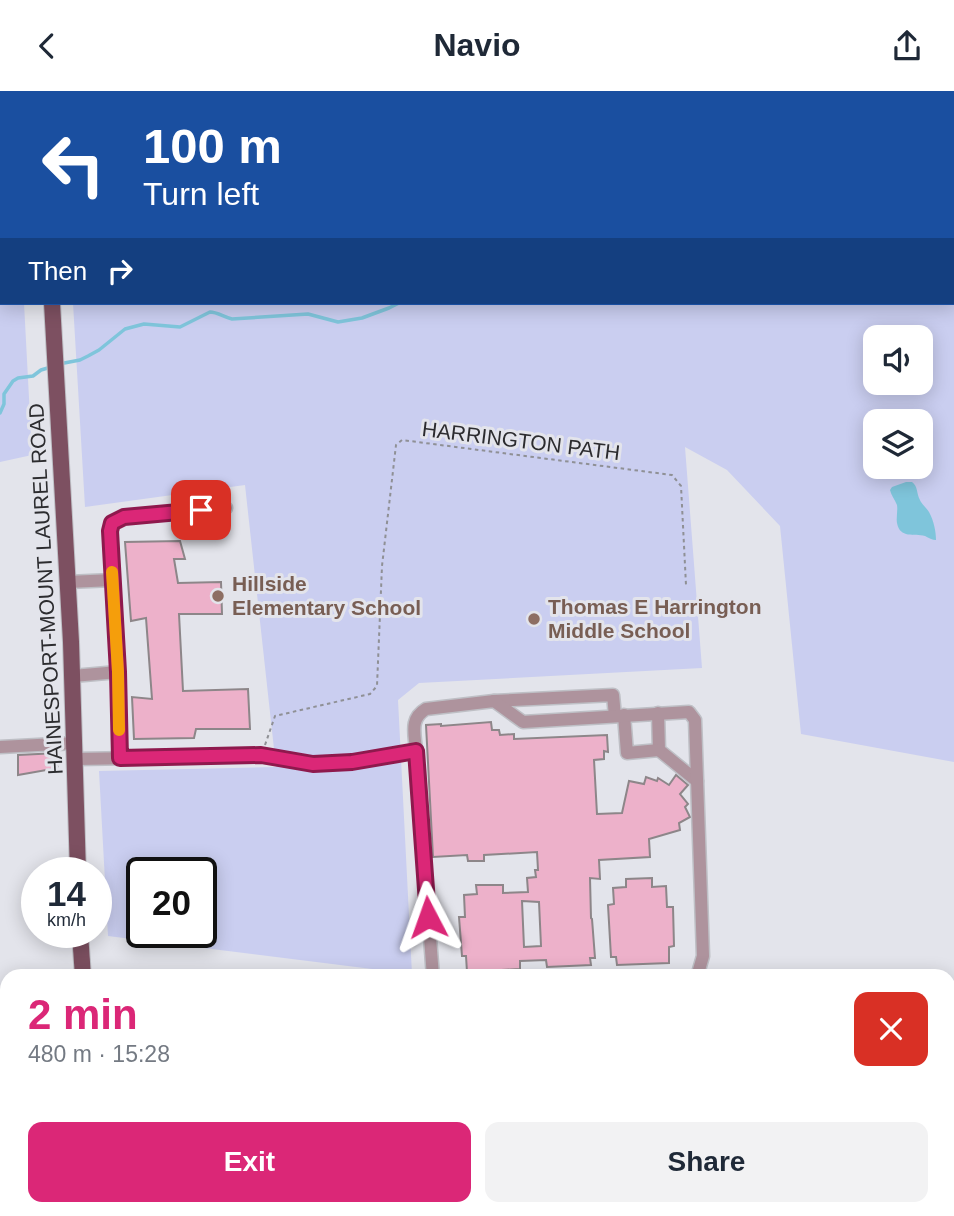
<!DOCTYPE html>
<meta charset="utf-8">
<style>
body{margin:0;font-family:Helvetica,sans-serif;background:#f2f2f3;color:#1f2937;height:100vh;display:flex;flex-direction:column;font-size:26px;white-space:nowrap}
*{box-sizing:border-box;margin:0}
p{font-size:23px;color:#747a83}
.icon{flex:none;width:38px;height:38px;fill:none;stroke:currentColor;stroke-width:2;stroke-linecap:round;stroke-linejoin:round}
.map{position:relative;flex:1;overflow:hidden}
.sheet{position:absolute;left:0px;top:878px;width:956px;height:247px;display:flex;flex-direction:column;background:#fff;border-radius:21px 21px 0 0;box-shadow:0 4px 18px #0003}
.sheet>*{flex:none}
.top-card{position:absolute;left:0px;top:0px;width:956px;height:214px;box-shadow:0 4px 18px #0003;background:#1a4fa0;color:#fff;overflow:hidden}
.buttons{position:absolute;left:863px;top:234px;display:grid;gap:14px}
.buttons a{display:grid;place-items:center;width:70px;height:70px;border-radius:14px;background:#fff;box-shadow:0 4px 18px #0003;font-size:35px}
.speed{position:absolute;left:21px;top:766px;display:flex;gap:14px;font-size:35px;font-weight:700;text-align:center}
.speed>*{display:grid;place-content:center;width:91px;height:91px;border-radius:50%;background:#fff;box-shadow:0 4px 18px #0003;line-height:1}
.speed small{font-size:18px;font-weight:400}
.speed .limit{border:4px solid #111;border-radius:10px;background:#fff;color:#111}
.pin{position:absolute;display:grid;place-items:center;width:60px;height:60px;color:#fff;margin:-30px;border-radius:14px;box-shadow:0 4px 10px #0006}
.me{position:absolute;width:77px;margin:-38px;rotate:356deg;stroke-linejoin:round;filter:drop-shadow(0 0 5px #0008)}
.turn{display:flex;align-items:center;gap:24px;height:147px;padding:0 28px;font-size:32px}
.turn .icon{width:91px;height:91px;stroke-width:2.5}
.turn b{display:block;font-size:49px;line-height:60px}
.then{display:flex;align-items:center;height:66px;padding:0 28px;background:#0003;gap:14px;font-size:26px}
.round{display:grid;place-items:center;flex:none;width:74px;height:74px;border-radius:14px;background:#f2f2f3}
.head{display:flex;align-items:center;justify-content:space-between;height:119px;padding:0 28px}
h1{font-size:42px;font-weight:600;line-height:52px;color:#db2777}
.primary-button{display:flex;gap:14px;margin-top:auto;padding:14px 28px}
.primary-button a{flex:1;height:80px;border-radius:14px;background:#db2777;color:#fff;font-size:28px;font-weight:600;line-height:80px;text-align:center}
.primary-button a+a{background:#f2f2f3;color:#1f2937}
header{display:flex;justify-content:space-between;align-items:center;height:91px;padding:0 28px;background:#fff;font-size:32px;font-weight:600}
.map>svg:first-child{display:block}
.green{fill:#cacef0;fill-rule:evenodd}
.water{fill:#7fc5db}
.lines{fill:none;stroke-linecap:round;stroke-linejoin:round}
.stream{stroke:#7fc5db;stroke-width:3.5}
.building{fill:#edb1ca;stroke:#8d8689;stroke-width:2;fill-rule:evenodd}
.minor-casing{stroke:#bebfc5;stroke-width:15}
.major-casing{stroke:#bebfc5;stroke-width:18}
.path{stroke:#8f9095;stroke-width:2;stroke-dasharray:3.5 3.5;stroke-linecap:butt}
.minor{stroke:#ae939d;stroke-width:12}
.major{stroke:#7d5061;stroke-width:16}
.route-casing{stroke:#8e194d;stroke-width:18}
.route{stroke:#db2777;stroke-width:12}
.slow{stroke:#f59e0b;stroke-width:12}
.education-dot{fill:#8d6e63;stroke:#e3e4eb;stroke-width:2.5}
.labels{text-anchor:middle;stroke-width:6;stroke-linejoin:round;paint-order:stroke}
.street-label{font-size:21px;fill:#2c2c2f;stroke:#e3e4eb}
.education-label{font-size:21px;font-weight:bold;fill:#785e54;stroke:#e3e4eb;text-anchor:start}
</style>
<header><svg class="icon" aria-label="back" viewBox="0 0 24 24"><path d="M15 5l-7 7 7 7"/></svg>Navio<svg class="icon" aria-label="share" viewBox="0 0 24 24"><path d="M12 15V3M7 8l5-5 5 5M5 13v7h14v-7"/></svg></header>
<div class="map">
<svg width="954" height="1125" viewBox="0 0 954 1125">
<rect width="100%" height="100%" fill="#e3e4eb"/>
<g class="green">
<polygon points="0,186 2,186 2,212 24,212 32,364 0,371"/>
<path d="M954,203v468l-153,-28 -21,-208 -53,-56 -42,-23 17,221 -283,15 -21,17 14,274 -304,-38 -9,-165 177,-4 -31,-282 -160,22 -12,-204h881zM875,247h45v45h-45zM875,331h45v45h-45zM142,782h59v60h-59z"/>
<polygon points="0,932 7,933 7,1118 64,1118 63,1125 0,1125"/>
<polygon points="949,1101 954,1102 954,1125 537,1125 538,1118 948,1118"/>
<polygon points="214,1118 312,1118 311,1125 190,1125"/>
</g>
<path class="water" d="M906,391h6c6,5 4,8 7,16 2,6 7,9 10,14 5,9 7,20 7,28 -4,0 -7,-2 -11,-4 -11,-3 -25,3 -28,-13 -1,-6 1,-12 0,-18 -2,-5 -6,-10 -7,-15l2,-3z"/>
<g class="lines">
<g class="stream">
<path d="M59,273l21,-4 8,-4 11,-6 26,-21 19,-5 36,3 30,-15c7,0 14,5 22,7l76,-5 30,8 24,-4 27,-10 10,-5"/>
<polyline points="0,322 4,313 4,303 13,290 18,287 33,285 41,279 51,276"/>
</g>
</g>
<g class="building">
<polygon points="180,450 185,468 174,468 178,492 221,491 222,523 179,523 183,600 248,598 250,638 196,638 194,647 134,648 132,606 152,608 146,527 131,530 125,451"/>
<path d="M491,631l1,8h7l1,5 14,-1v5l93,-4 1,17 -4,-1v8l-10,1 3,54 25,-1 7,-32 15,3 2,-7 11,4 1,-3 11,7 7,-10 12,10 -8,9 8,10 -3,3 5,10 -11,6 1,7 -31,9 1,18 -51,3 1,19 -10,-1 1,40 1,1 3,39h-5l1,7 -44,2 -1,-7 -26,1v8l-53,3 -1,-16h-4l-3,-39h6l-1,-22 13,-1 -1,-9h27v8l25,-1 -1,-14 9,-1 -1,-7h3l-1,-18 -53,3v6h-16l-1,-6 -34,2 -7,-132 15,-1v2zM522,810l17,1 2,44 -17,1z"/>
<polygon points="58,662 58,677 18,684 18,664"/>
<polygon points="652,787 652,796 666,795 667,816 673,816 674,855 669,856 669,872 617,874 616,866 611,866 608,814 614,813 613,797 626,796 626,788"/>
</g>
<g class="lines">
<defs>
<g id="minor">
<polyline points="762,0 763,2"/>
<polyline points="725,2 726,0"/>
<polyline points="0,12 2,12"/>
<polyline points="0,185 2,185"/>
<polyline points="68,491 113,489"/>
<polyline points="73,585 118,581"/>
<polyline points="494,610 613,604 615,625"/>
<polyline points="658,622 659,659 697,690"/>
<polyline points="624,624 627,662 659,659"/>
<polyline points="0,656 75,652"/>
<path d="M416,660c-1,-17 -7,-32 10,-42l68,-8 29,21 166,-10 6,8 8,236 -6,21"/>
<polyline points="120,667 118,581 110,440 112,432 124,426 226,417"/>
<polyline points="76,668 261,665 313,673 352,671 416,660 433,886"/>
<polyline points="661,1125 664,1118"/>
</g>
<g id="major">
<polyline points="40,0 40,2"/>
<polyline points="52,212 71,551 78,782"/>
<polyline points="80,842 83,886"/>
<polyline points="0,931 7,932"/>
<polyline points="948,1080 954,1081"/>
<polyline points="67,1125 67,1118"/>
</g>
</defs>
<use href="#minor" class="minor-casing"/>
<use href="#major" class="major-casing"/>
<g class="path">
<polyline points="265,654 275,625 370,603 377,595 382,475 396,354 402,349 672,384 681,395 686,494"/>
<polyline points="0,1000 7,997"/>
<polyline points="0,1100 4,1106 9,1125"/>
<polyline points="0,1124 1,1125"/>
</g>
<use href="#minor" class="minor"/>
<use href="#major" class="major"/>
</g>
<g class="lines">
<defs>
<polyline id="route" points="201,419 124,426 112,432 110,440 118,581 120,667 261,664 313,673 352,671 416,660 428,826"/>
</defs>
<use href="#route" class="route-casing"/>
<use href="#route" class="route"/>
<polyline class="slow" points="112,481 118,581 119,639"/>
</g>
<g class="education-dot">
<circle cx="218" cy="505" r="7"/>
<circle cx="534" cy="528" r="7"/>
</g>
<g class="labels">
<g class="street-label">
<text transform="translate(521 350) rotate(7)" y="7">HARRINGTON PATH</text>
<text transform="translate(46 498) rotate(-93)" y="7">HAINESPORT-MOUNT LAUREL ROAD</text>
</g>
<g class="education-label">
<text x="232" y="500">Hillside<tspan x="232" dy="24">Elementary School</tspan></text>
<text x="548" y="523">Thomas E Harrington<tspan x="548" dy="24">Middle School</tspan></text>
</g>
</g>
</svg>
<div class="buttons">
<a><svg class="icon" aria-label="sound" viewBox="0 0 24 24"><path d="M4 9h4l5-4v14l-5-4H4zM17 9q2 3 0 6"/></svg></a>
<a><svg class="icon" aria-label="layers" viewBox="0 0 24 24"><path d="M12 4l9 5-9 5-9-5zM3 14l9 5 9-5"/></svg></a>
</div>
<div class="speed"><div>14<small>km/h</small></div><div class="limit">20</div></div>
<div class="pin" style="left:201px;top:419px;background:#d93025"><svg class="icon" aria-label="arrive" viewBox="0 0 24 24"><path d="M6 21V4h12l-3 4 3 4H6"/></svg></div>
<svg class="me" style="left:428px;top:826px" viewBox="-20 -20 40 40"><path d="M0-17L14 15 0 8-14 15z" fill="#db2777" stroke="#fff" stroke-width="4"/></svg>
<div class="top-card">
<div class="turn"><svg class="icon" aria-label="left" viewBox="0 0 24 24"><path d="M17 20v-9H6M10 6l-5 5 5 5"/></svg><div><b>100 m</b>Turn left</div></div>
<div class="then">Then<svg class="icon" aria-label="right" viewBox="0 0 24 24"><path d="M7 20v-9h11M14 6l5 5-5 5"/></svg></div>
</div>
<section class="sheet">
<div class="head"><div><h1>2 min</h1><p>480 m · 15:28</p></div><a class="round" style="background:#d93025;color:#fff"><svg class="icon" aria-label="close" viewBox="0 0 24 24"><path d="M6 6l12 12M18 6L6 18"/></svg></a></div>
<div class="primary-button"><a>Exit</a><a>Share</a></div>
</section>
</div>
